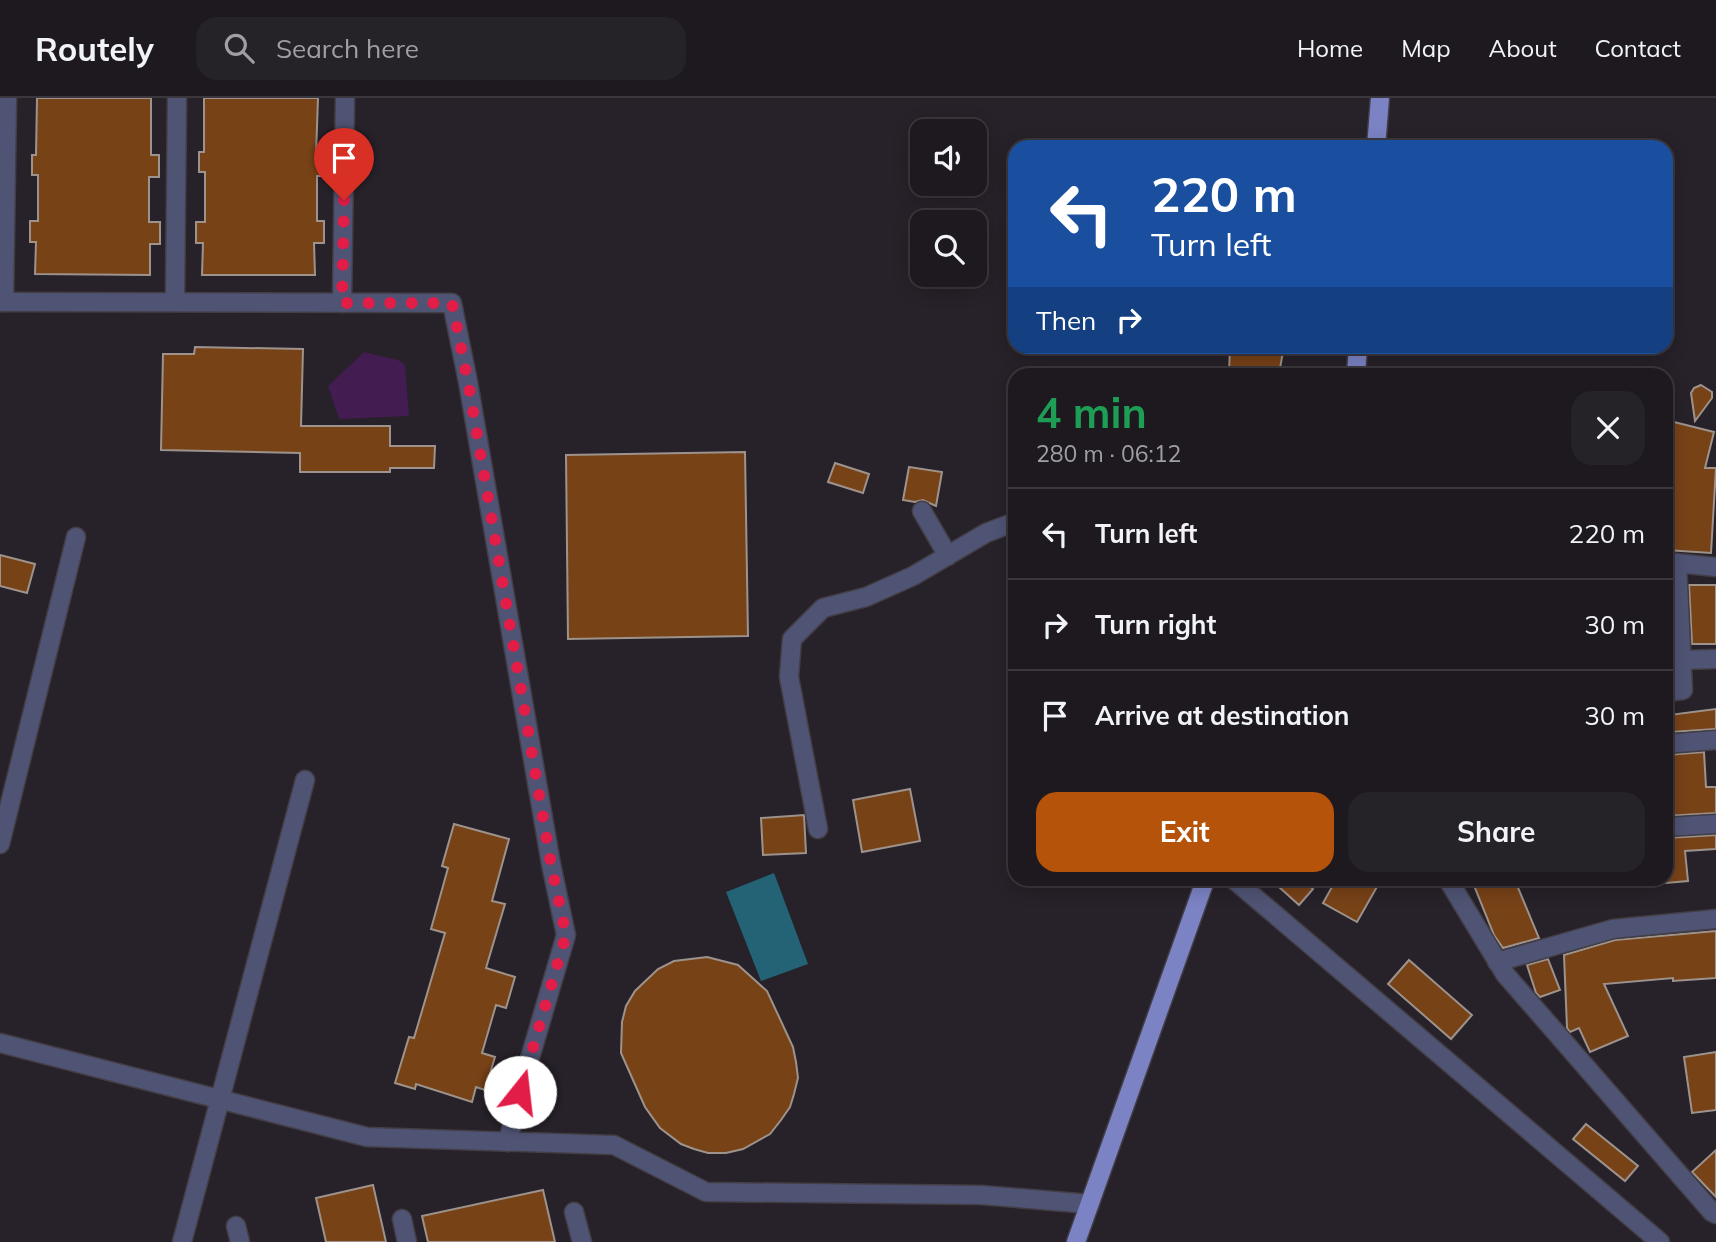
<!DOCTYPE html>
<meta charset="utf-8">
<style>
body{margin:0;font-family:Mulish,sans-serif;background:#252228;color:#f1f3f6;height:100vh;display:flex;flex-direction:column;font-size:26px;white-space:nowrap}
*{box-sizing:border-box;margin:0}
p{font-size:23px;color:#a0a0a4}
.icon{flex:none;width:38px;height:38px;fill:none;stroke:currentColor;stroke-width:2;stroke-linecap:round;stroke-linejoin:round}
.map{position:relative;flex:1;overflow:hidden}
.drawer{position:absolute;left:1008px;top:270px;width:665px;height:518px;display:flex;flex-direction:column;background:#1d191f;border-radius:21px;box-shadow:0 4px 18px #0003,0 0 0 2px #3b383d}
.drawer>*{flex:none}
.banner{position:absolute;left:1008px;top:42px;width:665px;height:214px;border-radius:21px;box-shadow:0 4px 18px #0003,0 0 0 2px #3b383d;background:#1a4fa0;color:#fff;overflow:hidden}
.controls{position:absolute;left:910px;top:21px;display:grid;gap:14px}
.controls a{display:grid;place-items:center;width:77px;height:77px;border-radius:14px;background:#1d191f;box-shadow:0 4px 18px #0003,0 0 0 2px #3b383d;font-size:35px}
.pin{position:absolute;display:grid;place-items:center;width:60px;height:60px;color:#fff;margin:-72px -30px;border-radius:50% 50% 50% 0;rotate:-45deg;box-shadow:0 0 7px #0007}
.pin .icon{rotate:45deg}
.me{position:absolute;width:77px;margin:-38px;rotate:16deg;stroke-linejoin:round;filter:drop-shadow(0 0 5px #0008)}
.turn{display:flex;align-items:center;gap:24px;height:147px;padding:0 28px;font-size:32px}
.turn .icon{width:91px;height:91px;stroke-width:2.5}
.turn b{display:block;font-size:49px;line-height:60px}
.then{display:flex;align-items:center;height:66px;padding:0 28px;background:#0003;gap:14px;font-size:26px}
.round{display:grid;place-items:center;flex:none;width:74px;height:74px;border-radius:21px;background:#252228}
.head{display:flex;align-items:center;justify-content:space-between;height:119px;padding:0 28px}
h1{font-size:42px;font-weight:700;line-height:52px;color:#1e9e55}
.primary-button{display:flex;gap:14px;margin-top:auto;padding:14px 28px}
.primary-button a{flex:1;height:80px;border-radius:21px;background:#b45309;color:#fff;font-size:28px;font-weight:700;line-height:80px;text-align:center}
.primary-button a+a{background:#252228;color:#f1f3f6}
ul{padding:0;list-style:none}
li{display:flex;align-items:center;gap:21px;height:91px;padding:0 28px;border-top:2px solid #3b383d}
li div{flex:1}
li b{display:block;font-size:26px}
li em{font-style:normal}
header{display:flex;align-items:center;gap:42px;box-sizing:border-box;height:98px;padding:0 35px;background:#1d191f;border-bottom:2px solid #3b383d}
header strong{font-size:33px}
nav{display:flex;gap:38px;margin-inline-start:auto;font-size:24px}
.search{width:490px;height:63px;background:#252228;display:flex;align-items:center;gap:18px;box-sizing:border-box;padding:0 24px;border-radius:21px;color:#a0a0a4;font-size:26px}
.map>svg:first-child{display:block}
.green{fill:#431c51}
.water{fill:#246275}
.building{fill:#784217;stroke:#9d938c;stroke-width:2}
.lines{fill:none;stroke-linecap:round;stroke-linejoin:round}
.minor-casing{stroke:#433d45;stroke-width:21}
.major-casing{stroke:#433d45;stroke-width:21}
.minor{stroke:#4f5474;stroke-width:18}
.major{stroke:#7b83c4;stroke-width:18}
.route{stroke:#e11d48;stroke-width:12;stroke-dasharray:0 21.6}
</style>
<header>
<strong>Routely</strong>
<div class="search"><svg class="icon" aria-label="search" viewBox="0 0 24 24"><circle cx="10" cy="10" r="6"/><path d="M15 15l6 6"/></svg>Search here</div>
<nav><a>Home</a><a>Map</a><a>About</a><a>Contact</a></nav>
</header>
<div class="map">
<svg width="1716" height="1144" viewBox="0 0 1716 1144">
<rect width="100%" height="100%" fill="#272129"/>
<polygon class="green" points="364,254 398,262 405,267 409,318 339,321 328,288"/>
<polygon class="water" points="774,775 808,866 761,883 726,794"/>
<g class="building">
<polygon points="37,0 151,0 151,57 159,57 159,79 149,79 149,124 160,124 160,146 150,146 150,177 35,176 36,144 30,144 30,123 38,123 38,77 32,77 32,57 36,57"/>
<polygon points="204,0 318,0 316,57 327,56 328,78 317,78 317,123 324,123 324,145 314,145 315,177 202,177 203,145 196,145 196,124 205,124 205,74 199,74 199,54 204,54"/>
<polygon points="1230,248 1284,248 1279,276 1229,276"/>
<polygon points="195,249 303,251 301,328 390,328 390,348 435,348 434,370 390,370 390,374 300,374 300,355 161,352 163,256 194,256"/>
<polygon points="1701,287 1712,294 1712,300 1695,323 1691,295 1694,290"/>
<polygon points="1666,322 1714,334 1705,370 1716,370 1711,455 1666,452"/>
<polygon points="745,354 748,538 568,541 566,357"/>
<polygon points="835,365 869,376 863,395 828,384"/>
<polygon points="909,369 942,374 936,408 923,402 915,404 903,402"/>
<polygon points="0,457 35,466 27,495 0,488"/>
<polygon points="1689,487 1716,487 1716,546 1692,546"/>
<polygon points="1716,611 1716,631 1671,634 1669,617"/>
<polygon points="1704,654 1706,689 1716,689 1716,715 1666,718 1666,657"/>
<polygon points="910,691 920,743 862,754 853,702"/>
<polygon points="804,717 806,755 763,757 761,720"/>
<polygon points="454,726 509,741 492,803 505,806 486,870 515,879 506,910 496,907 482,955 495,959 485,992 476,989 472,1004 416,986 415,991 395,985 409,939 414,940 445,835 431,831 448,770 442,768"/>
<polygon points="1716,737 1716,751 1685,753 1688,783 1666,785 1666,740"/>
<polygon points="1269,780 1301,780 1313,791 1299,807"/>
<polygon points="1337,780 1382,780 1357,824 1323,805"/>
<polygon points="1471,780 1514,780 1539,840 1503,850 1494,837"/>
<polygon points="1716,833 1716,880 1673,883 1673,880 1604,886 1628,938 1590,954 1579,930 1570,934 1567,930 1564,857 1615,842"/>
<polygon points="707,859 738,867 767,893 793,949 796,964 798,980 794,996 790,1009 781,1022 770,1036 743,1051 726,1055 708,1055 694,1051 681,1046 660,1030 645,1009 621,955 622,924 626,908 635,893 658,871 674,863"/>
<polygon points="1548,861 1560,892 1540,899 1536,895 1527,867"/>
<polygon points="1409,862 1472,917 1451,941 1388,886"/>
<polygon points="1716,954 1716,1012 1692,1015 1684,959"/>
<polygon points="1586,1026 1638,1068 1625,1083 1573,1041"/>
<polygon points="1716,1052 1716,1099 1692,1074"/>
<polygon points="373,1087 386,1144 326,1144 316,1100"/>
<polygon points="543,1092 555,1144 428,1144 422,1118"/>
</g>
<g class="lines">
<defs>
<g id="minor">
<polyline points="175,203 177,0"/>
<polyline points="0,204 452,205 468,284 551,766 566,837 520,994 508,1044"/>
<polyline points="4,204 7,0"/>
<polyline points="342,205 345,0"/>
<polyline points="922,413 948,458"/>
<polyline points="1666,464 1716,469"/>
<polyline points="1682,562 1716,561"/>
<polyline points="1666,594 1683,592 1677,465"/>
<polyline points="1666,646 1716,642"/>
<polyline points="1666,729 1716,726"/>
<polyline points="818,731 789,579 792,541 823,510 866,499 913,478 986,435 1015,424"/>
<polyline points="0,746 76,439"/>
<polyline points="1232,780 1660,1144"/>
<polyline points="1447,780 1505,876 1712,1114 1716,1116"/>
<polyline points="1497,864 1613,831 1716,821"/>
<polyline points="0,945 367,1039 614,1047 706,1094 981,1097 1090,1106"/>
<polyline points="574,1114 582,1144"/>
<polyline points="402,1121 407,1144"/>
<polyline points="236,1128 240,1144"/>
<polyline points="182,1144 305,682"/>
</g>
<g id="major">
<polyline points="1376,49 1380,0"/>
<polyline points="1356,276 1358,248"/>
<polyline points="1076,1144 1206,780"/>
</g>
</defs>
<use href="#minor" class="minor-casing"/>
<use href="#major" class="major-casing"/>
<use href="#minor" class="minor"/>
<use href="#major" class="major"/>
</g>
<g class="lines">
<polyline class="route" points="344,102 342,205 452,205 468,284 551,766 566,837 520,994"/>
</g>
</svg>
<div class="controls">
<a><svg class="icon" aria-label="sound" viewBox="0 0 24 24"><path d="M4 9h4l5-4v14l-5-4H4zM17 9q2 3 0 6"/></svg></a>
<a><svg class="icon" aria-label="search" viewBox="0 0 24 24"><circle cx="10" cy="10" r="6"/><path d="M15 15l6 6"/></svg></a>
</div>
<div class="pin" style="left:344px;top:102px;background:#d93025"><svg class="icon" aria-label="arrive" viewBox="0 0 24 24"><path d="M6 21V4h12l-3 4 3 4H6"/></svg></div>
<svg class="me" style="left:520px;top:994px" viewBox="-20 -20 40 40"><circle r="19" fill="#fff"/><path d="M0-13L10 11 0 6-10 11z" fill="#e11d48"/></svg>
<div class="banner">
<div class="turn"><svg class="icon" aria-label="left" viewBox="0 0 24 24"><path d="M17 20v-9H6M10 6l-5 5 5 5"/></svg><div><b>220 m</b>Turn left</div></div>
<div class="then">Then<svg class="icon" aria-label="right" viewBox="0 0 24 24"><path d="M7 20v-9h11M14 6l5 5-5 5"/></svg></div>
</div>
<section class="drawer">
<div class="head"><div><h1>4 min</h1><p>280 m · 06:12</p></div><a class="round"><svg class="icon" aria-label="close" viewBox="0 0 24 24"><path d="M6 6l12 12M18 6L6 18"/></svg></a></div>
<ul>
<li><svg class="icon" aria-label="left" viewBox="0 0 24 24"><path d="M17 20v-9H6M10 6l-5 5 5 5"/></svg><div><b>Turn left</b></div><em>220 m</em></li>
<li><svg class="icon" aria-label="right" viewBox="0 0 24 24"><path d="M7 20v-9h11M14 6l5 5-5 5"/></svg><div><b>Turn right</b></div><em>30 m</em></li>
<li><svg class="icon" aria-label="arrive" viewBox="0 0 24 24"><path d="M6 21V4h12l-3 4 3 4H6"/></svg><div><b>Arrive at destination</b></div><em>30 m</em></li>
</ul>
<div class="primary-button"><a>Exit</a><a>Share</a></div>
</section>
</div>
